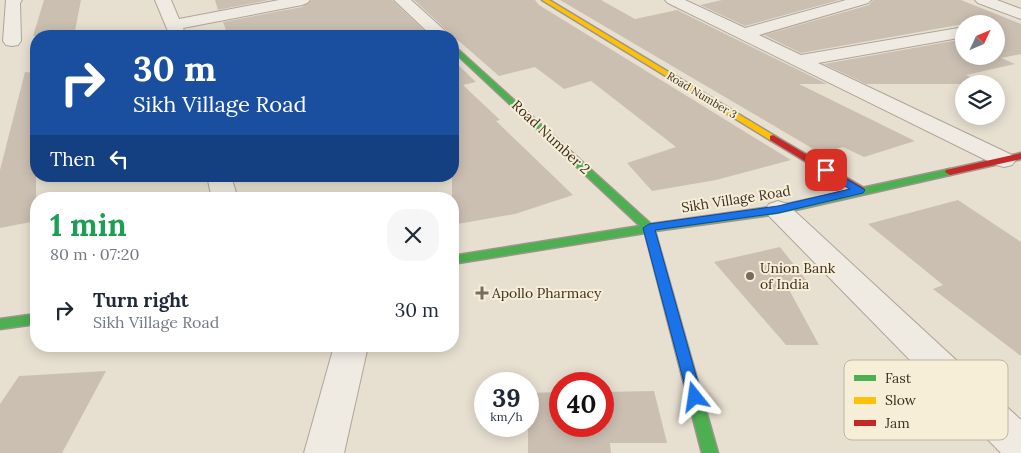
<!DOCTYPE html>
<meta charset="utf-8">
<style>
body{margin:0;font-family:Lora,serif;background:#f6f6f7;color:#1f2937;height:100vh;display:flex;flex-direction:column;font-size:19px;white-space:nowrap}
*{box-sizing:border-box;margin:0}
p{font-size:16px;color:#747a83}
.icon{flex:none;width:28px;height:28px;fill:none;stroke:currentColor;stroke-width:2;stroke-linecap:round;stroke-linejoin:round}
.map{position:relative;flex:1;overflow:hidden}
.details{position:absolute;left:30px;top:192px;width:429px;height:160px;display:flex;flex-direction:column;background:#fff;border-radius:20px;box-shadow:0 2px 12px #0003}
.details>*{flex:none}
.banner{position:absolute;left:30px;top:30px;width:429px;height:152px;border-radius:20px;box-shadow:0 2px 12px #0003;background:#1a4fa0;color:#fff;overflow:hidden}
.needle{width:32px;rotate:46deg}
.tools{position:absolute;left:955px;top:15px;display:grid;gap:10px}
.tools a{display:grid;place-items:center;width:50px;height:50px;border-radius:50%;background:#fff;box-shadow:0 2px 12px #0003;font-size:25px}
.speed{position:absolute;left:474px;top:372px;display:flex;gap:10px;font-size:25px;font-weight:700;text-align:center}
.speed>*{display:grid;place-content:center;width:65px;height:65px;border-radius:50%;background:#fff;box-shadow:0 2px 12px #0003;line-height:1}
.speed small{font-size:12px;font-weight:400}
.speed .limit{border:8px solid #d22;background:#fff;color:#111}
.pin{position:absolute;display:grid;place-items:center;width:42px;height:42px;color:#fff;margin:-21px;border-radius:10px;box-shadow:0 2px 8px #0006}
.me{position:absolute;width:55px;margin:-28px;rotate:345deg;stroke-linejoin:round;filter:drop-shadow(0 0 4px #0008)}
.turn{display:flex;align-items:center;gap:18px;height:105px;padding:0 20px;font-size:22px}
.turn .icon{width:65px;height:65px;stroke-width:2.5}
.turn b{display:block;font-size:35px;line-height:42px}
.then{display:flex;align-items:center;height:48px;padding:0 20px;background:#0003;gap:10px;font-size:19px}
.round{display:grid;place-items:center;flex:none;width:52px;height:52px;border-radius:20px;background:#f6f6f7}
.overview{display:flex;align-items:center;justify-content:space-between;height:85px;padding:0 20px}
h1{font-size:30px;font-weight:700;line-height:38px;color:#1e9e55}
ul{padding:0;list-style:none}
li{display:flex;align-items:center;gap:15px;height:65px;padding:0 20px}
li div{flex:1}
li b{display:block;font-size:19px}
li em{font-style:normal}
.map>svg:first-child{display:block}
.building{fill:#cbbfb2}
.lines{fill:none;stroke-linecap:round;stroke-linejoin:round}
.street-casing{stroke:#ada599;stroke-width:2}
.fast-casing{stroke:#9c958a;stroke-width:3}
.slow-casing{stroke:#9c958a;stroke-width:3}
.jam-casing{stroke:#9c958a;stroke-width:3}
.street{fill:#efebe3;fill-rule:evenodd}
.fast{fill:#4caf50;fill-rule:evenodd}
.slow{fill:#ffc107;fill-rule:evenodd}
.jam{fill:#c62828;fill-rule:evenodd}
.route{fill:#1a73e8;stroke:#114b97}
.poi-dot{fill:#786c5e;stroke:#f7eed8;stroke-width:2}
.labels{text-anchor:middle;stroke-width:4;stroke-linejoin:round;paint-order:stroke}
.far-street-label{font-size:11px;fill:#3d2e20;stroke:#f7eed8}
.street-label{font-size:14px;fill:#3d2e20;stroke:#f7eed8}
.poi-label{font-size:14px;fill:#3d2e20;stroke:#f7eed8;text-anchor:start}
.key{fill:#f7eed8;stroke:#bfb4a1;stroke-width:1}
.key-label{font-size:14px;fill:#3d2e20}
</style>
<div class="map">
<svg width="1021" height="453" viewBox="0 0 1021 453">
<rect width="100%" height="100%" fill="#e7e0d1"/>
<g class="building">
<polygon points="44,0 81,0 74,36 33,36"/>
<polygon points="215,0 269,0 218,10"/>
<polygon points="312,0 392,0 430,36 228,36 223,22 302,7"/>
<polygon points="414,0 535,0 539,5 791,160 716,180 652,191 627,163 676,147 591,81 564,89 535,67 499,76 459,41 452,39 452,35"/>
<polygon points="560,0 601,0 635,19 677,10 827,84 799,84 915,141 864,157 843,147 820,153"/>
<polygon points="722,0 839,0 745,26 700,5"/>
<polygon points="873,0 961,0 1021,24 1021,54 1001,58 1015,64 966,75 983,84 866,84 824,64 964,39 964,56 996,56 996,24 964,24 801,53 764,35 869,5"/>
<polygon points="452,59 476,82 463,85 500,120 496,121 573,195 515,214 452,225"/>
<polygon points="25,72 36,73 36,221 0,228 0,170"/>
<polygon points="958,200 1021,242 1021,356 933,289 943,285 868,224"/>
<polygon points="780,247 810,285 787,286 819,345 786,345 714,262"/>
<polygon points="106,371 62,453 0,453 0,404 19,376"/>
<polygon points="654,391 667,443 610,443 611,453 528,453 528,393 560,392 560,426 602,426 602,392"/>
</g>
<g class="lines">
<defs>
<g id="street">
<polygon points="6,0 22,0 20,3 21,41 18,45 12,46 6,45 3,41"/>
<polygon points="155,0 171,0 179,19 279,0 310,0 307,3 302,5 183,28 186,36 170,36"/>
<polygon points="394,0 411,0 451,36 432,36"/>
<polygon points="665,0 685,0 745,28 846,0 871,0 868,3 759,35 801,55 964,27 964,37 818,63 1012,155 1016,160 1012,165 1004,167 996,165 668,3"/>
<polygon points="975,0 997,0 1021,9 1021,19 978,3"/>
<polygon points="207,176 231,176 238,199 212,199"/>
<polygon points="778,201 787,204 1021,420 1021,453 1001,453 769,216 765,210 769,204"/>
<polygon points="334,346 368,346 344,453 304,453"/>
</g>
<g id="fast">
<polygon points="452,44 651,224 778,206 950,169 955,172 950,175 778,214 655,231 718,453 702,453 645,233 452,264 452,256 640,226 452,50"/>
<polygon points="36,314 36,324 0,329 0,319"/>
</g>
<polygon id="slow" points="542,0 549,0 778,138 776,140 770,140"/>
<g id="jam">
<polygon points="773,135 864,188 865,190 860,193 856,192 770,140 770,136"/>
<polygon points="1021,153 1021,159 950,175 945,172 946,170"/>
</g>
</defs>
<use href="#street" class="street-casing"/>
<use href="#fast" class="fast-casing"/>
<use href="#slow" class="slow-casing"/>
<use href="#jam" class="jam-casing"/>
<use href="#street" class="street"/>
<use href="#fast" class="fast"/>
<use href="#slow" class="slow"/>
<use href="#jam" class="jam"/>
</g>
<polygon class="route" points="826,167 865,190 863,193 778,213 655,230 702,397 700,401 695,403 689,401 643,228 649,224 778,206 850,189 823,172 821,170"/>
<g class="poi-dot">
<circle cx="750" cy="276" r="5"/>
<path d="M479.5 285.5h5v5h5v5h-5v5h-5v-5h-5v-5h5z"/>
</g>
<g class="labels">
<g class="far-street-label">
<text transform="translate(702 95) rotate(31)" y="4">Road Number 3</text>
</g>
<g class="street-label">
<text transform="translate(551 137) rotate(43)" y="5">Road Number 2</text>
<text transform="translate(736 199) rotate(-9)" y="5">Sikh Village Road</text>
</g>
<g class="poi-label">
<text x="760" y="273">Union Bank<tspan x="760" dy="16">of India</tspan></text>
<text x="492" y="298">Apollo Pharmacy</text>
</g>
</g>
<rect x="844" y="360" width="164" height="80" rx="8" class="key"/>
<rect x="854" y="375" width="22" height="6" fill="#4caf50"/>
<rect x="854" y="397" width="22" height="7" fill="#ffc107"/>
<rect x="854" y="420" width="22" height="6" fill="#c62828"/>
<g class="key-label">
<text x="885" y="383">Fast</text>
<text x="885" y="405">Slow</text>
<text x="885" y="428">Jam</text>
</g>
</svg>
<div class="tools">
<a><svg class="needle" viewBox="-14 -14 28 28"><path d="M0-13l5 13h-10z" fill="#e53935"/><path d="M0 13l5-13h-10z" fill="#747a83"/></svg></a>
<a><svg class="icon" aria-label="layers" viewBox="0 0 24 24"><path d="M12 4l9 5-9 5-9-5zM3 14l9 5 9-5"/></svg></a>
</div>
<div class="speed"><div>39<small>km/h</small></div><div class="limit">40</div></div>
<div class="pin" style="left:826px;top:170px;background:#d93025"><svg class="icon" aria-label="arrive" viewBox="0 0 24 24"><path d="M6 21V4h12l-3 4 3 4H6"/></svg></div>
<svg class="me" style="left:695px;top:397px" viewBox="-20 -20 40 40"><path d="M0-17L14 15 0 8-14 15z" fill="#1a73e8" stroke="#fff" stroke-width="4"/></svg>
<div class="banner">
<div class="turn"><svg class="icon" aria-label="right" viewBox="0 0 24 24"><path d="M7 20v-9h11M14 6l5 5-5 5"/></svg><div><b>30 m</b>Sikh Village Road</div></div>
<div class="then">Then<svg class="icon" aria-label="left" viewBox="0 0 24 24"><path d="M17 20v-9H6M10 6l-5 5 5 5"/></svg></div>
</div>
<section class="details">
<div class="overview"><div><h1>1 min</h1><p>80 m · 07:20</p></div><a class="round"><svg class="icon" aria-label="close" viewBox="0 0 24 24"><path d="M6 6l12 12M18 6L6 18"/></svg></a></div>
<ul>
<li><svg class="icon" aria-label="right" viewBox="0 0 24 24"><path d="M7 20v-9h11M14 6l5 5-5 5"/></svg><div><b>Turn right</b><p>Sikh Village Road</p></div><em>30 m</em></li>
</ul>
</section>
</div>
